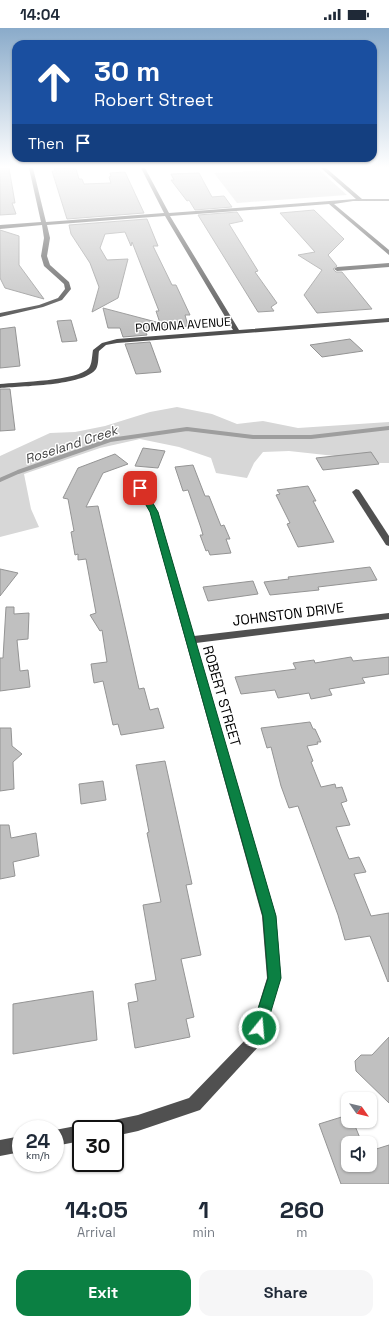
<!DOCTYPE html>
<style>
body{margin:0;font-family:"Space Grotesk",sans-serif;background:#f6f6f7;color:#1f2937;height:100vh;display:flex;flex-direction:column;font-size:15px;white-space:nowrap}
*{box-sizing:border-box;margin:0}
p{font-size:13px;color:#747a83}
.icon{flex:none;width:22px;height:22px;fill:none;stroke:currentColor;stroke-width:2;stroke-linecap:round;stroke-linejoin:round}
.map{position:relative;height:1156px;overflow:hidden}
.panel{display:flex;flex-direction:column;background:#fff;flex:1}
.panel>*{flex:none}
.hud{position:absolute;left:12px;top:12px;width:365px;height:122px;border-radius:12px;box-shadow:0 1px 3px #0004;background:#1a4fa0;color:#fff;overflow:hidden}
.needle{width:26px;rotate:124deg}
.controls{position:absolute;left:341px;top:1064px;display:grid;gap:8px}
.controls a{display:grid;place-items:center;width:36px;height:36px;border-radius:8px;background:#fff;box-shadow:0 1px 3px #0004;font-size:20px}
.speed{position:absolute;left:12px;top:1092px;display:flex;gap:8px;font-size:20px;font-weight:700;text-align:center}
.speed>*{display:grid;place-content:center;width:52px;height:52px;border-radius:50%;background:#fff;box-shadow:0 1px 3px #0004;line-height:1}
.speed small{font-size:10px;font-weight:400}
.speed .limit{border:2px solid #111;border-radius:6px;background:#fff;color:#111}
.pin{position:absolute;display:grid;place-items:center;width:34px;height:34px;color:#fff;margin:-17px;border-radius:8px;box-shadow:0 2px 6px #0006}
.me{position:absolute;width:44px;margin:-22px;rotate:17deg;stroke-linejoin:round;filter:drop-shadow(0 0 3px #0008)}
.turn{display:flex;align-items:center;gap:14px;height:84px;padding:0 16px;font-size:18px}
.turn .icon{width:52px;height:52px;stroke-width:2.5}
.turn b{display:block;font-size:28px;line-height:34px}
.then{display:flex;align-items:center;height:38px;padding:0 16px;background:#0003;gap:8px;font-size:15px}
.eta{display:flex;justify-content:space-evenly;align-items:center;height:68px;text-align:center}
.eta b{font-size:24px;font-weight:600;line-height:28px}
.button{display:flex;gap:8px;margin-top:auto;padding:8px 16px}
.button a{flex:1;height:46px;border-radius:12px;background:#0b8043;color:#fff;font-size:16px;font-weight:600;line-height:46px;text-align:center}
.button a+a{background:#f6f6f7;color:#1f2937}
.status{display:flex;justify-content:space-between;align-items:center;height:28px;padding:0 20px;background:#fff;direction:ltr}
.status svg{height:11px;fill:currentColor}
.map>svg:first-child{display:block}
.green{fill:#d7d7d7}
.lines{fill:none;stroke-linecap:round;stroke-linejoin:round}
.stream{stroke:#9e9e9e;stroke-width:4}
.building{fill:#c0c0c0;stroke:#949494}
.minor{fill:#505050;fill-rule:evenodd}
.route{fill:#0b8043;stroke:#07532c}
.labels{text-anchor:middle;stroke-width:3;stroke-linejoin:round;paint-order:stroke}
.far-street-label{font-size:12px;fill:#000;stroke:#fff}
.far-water-label{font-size:13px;font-style:italic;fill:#3f3f3f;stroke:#fff}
.street-label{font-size:14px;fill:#000;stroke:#fff}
</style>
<div class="status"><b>14:04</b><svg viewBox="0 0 49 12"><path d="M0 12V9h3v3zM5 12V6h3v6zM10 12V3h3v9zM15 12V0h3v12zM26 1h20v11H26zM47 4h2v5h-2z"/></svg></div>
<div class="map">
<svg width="389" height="1156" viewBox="0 0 389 1156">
<rect width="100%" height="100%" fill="#fff"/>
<g class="green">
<polygon points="317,140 347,167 237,175 214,145"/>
<polygon points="177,379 212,386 237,396 263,393 298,400 389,394 389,435 358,435 335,428 289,423 263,424 254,435 247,450 216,445 211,430 179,419 140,411 100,420 24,446 31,481 39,499 0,509 0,428 50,405 75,404 105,398 150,384"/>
</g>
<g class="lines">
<polyline class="stream" points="0,452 18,444 110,412 187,401 253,409 311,409 389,400"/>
</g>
<g class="building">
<polygon points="0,140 9,140 15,175 12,175 16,186 0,187"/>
<polygon points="54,140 76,141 79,151 82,151 84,156 111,155 109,149 111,148 110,145 125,144 144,185 67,191 52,143 55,143"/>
<polygon points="199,145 212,169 224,168 232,179 195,182 189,172 187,173 171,152 174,152 171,146"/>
<polygon points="314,182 344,211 328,227 337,238 333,241 336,244 342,244 372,281 317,285 304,267 322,242 298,227 315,224 280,185"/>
<polygon points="237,184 243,193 229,196 258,243 255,244 277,275 271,279 274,283 258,284 198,187"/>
<polygon points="147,191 158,218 153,218 172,257 176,257 190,287 185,287 188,298 145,302 147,307 123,309 120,300 108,300 103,280 160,295 156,283 159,283 132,214 131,218 125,204 105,206 100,220 107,232 128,231 118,270 92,284 99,259 90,235 71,206 69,197"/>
<polygon points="0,202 19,208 19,237 44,271 5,260 0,250"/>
<polygon points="71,292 77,313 62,314 57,293"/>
<polygon points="15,299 20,338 0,340 0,301"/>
<polygon points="350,311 363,323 322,329 310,317"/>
<polygon points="150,314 161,344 136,346 125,316"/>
<polygon points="0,361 10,361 15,402 0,403"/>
<polygon points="143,420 165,423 158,440 135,438"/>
<polygon points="371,424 379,436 323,442 316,430"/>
<polygon points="115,426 128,436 103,445 86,479 98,478 139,661 144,660 150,682 158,680 164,700 121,707 118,696 113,697 103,653 94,655 91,636 107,634 102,602 100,603 90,587 96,585 86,531 78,532 78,526 75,527 71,504 74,503 68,471 63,470 78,440"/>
<polygon points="193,437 205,468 209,468 221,498 224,497 230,511 226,511 231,525 210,527 208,522 206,523 200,507 203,507 201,500 188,462 183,463 175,439"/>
<polygon points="308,458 316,473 313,473 334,514 298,519 287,496 290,495 276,467 280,466 277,462"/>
<polygon points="370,539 377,552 318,559 319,562 270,567 264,554 289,551 288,549"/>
<polygon points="0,541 18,545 0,568"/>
<polygon points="253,553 258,566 208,573 203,559"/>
<polygon points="6,579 14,579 14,586 29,585 28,611 17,612 20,643 28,642 30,659 0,663 0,630 3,630"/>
<polygon points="351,629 353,633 389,629 389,646 362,650 365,655 329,661 332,667 311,671 309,665 278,670 275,662 241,666 235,649 296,641 293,635 314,632 315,635"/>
<polygon points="310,694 313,701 315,701 321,714 317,714 318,716 307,718 313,733 311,734 321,759 335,756 336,760 342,759 347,773 341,775 350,797 336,799 349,831 359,829 366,844 354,846 371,888 389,885 389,953 388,954 370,908 345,912 338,887 298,778 289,780 281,758 271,719 267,720 261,700"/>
<polygon points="0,700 11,700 12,718 22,726 13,734 14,761 0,763"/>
<polygon points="165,733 192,856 186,857 201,927 181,931 194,989 186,991 190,1009 135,1020 128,975 138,973 135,956 156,952 143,877 161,874 147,805 149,804 136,737"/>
<polygon points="103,753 106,772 81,776 79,756"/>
<polygon points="0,797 9,797 11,810 36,805 39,828 13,834 15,848 0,851"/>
<polygon points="93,963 97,1012 13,1026 13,976"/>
<polygon points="389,1009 389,1075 356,1043 355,1033 361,1027 372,1027"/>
<polygon points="348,1087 348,1093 353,1093 362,1115 348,1115 348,1137 370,1137 370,1123 389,1117 389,1156 341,1156 319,1096"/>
</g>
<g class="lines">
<g class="minor">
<path d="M29,140h4l13,54 118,-9 -23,-45h4l24,45 187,-14 -35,-31h5l36,31h27v2h-36l-19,3 55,46v5l-60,-51 -159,12 69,114 150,-12v4l-272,21 -11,2 -7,6c-1,5 0,13 -3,18 -12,17 -76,17 -96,19v-4c18,-2 78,-3 89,-16 3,-4 3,-12 4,-18l9,-7 15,-4 116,-9 -68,-114 -118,9 3,13 -3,18 3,9 19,17 2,7 -9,11 -19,7 -43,10v-4l39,-8 19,-7 7,-9 -1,-5 -20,-18 -3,-10 3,-18 -2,-13 -42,4v-4l41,-3z"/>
<polygon points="389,235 389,239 337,243 334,241 337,239"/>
<polygon points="140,456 144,459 158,484 194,608 389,585 389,591 196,615 276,888 281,950 260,1017 200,1082 138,1103 115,1108 115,1101 98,1101 100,1095 138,1087 189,1070 249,1008 267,950 262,888 150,484 136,459"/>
<polygon points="356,461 359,462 389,508 389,518 386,517 352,464"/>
<polygon points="81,1097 88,1101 81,1101 81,1113 55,1118 55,1102"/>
<polygon points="21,1108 21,1124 0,1128 0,1112"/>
</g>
</g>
<linearGradient id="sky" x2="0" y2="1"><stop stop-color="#8aabca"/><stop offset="0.46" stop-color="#fff"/><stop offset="1" stop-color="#fff" stop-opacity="0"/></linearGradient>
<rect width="389" height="302" fill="url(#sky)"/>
<polygon class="route" points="140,457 144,460 158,484 276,888 281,950 266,1000 264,1005 259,1007 254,1005 252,1000 268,950 263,888 150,484 136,460"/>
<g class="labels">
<g class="far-street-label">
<text transform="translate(183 297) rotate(-4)" y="4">POMONA AVENUE</text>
</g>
<g class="far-water-label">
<text transform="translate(71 416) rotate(-18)" y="5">Roseland Creek</text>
</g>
<g class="street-label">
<text transform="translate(288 586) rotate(-7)" y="5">JOHNSTON DRIVE</text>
<text transform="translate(222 668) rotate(74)" y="5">ROBERT STREET</text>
</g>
</g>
</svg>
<div class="controls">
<a><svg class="needle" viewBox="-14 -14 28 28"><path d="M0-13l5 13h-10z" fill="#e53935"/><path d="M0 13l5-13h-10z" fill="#747a83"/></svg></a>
<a><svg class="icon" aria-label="sound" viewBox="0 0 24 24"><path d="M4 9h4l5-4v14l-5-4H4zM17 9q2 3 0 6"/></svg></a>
</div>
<div class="speed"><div>24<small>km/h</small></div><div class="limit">30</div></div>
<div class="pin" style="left:140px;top:460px;background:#d93025"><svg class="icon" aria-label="arrive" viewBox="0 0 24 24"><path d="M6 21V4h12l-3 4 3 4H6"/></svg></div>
<svg class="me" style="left:259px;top:1000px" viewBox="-20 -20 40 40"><circle r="17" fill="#0b8043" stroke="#fff" stroke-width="3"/><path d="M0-11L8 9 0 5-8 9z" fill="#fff"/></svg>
<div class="hud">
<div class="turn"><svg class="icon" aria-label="ahead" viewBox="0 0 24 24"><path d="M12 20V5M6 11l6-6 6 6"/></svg><div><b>30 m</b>Robert Street</div></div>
<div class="then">Then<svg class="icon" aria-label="arrive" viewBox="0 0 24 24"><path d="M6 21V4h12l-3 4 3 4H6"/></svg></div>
</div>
</div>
<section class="panel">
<div class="eta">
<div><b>14:05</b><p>Arrival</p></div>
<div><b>1</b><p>min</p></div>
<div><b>260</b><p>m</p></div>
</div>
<div class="button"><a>Exit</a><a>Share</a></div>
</section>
